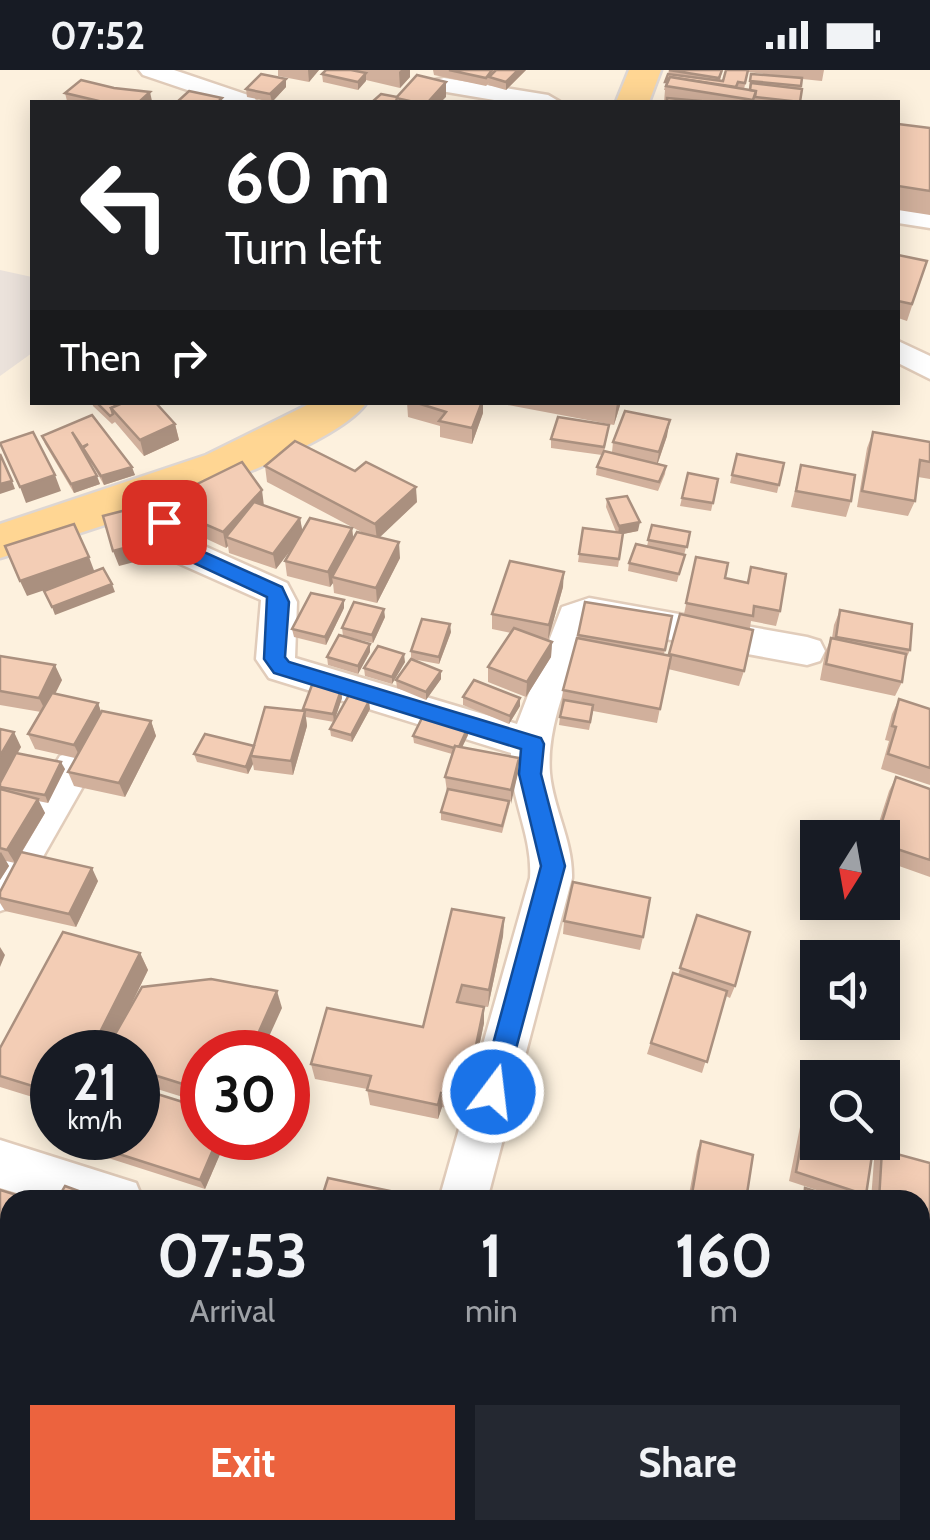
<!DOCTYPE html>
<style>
body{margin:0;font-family:Cabin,sans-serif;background:#242831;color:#f1f3f6;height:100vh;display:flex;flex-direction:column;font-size:38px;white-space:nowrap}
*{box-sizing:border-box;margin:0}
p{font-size:32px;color:#9ea1a6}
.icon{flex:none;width:55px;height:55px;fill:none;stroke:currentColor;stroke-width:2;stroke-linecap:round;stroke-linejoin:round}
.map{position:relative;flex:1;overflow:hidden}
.side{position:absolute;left:0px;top:1120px;width:930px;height:350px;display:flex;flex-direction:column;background:#171b24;border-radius:30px 30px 0 0;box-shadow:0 5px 25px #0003}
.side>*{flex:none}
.hud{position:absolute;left:30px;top:30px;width:870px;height:305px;border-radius:0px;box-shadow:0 5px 25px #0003;background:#202124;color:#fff;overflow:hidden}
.needle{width:65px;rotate:191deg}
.controls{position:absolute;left:800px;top:750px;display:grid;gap:20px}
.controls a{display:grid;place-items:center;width:100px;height:100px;border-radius:0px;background:#171b24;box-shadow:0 5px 25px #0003;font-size:50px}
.speed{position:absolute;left:30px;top:960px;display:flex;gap:20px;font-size:50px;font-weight:700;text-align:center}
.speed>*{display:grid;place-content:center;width:130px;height:130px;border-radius:50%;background:#171b24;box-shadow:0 5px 25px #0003;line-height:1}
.speed small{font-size:25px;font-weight:400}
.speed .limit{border:15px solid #d22;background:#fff;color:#111}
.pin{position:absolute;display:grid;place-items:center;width:85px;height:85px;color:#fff;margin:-42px;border-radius:20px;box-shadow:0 5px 15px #0006}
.me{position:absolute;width:110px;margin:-55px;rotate:15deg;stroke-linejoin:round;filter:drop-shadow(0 0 8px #0008)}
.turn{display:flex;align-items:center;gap:35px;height:210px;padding:0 30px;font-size:45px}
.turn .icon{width:130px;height:130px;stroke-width:2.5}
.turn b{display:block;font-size:70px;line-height:85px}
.then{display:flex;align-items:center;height:95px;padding:0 30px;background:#0003;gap:20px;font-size:38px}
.eta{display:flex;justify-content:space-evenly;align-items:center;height:170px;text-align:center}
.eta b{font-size:60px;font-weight:700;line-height:70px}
.button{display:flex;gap:20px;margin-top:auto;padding:20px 30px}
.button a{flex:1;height:115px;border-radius:0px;background:#ec633e;color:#fff;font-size:40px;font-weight:700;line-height:115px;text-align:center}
.button a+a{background:#242831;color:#f1f3f6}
.status{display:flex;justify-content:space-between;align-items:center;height:70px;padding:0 50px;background:#171b24;direction:ltr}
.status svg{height:28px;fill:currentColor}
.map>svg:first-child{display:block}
.industrial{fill:#ebe2db}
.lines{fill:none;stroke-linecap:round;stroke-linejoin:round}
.minor-casing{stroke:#e1ccba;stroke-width:5}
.primary-casing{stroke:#ddd6d3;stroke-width:5}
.minor{fill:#fff;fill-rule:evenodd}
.primary{fill:#ffd693;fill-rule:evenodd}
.wall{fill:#d1b09c;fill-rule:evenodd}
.shaded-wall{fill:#aa907f}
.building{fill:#f3cdb5;stroke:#aa907f;stroke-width:2.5}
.route{fill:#1a73e8;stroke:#114b97;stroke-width:2.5}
</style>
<div class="status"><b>07:52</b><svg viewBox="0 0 49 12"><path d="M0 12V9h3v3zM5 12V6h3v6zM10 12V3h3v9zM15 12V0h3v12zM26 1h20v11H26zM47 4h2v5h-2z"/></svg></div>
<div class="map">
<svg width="930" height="1470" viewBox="0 0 930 1470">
<rect width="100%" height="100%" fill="#fdf1de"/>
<polygon class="industrial" points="0,200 32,207 32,283 0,306"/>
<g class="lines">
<defs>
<g id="minor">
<polygon points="139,0 174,0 254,27 257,32 223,32 143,5"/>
<polygon points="444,8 548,25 560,32 506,32 435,20 432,15 435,10"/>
<polygon points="898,137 930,142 930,158 898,153"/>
<polygon points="898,271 930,286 930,309 898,293"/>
<path d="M143,413l12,3 47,59 85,38 10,19 -2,56 222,66 45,-117 27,-9 218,39 13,4 5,10 -5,10 -13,4 -218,-40c-17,45 -43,99 -39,148 3,36 23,67 22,105l-85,322h-48l91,-322c3,-44 -22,-82 -19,-125l-242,-75 -13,-19 5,-59 -83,-37 -52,-69 5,-8z"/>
<polygon points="74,681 88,686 94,697 15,836 0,841 0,786 60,686"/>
<polygon points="0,1070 136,1113 143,1130 40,1130 0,1118"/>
<polygon points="920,1358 930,1362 930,1416 920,1412"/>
<polygon points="204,1460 260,1460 257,1470 201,1470"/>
<polygon points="401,1460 457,1460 454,1470 398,1470"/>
<polygon points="668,1460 724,1460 722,1470 666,1470"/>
</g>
<g id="primary">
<polygon points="629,0 661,0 649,32 616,32"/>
<path d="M313,332h54c-34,54 -297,135 -367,156v-34l206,-69z"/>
</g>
</defs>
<use href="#minor" class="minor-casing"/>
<use href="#primary" class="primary-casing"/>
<use href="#minor" class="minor"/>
<use href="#primary" class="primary"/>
</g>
<g class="wall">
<polygon points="278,0 319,0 309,12 278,6"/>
<polygon points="326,0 410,0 410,7 400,18 366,10 358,20 323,12 322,4"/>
<polygon points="433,0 495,0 495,1 526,0 506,20 488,15 489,13 486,16 434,5"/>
<path d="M669,0h53l-2,11h3l3,-11h98l-2,11 -20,-2 -2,23h-136l1,-12h-1zM748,2l48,6 -45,-4 -2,15h-5z"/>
<polygon points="286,17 272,32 247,27 246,19"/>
<polygon points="65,23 152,31 150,32 73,32 67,31"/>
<polygon points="898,54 930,58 930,145 898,140"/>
<polygon points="898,185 927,191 907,251 898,248"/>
<polygon points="92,332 155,332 175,354 179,370 144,386 115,352 112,354 93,336"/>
<polygon points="407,332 483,332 483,343 472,374 440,367 440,356 408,347"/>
<polygon points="492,332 621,332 614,355"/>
<polygon points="92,345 135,405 104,415 86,384 100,414 74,423 45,374 42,366"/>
<polygon points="609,355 604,382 612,382 613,372 667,366 658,393 666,396 665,404 658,421 596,405 597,397 602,385 551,378 551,369"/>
<polygon points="873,362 930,372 930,409 918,407 915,431 908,446 857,437 867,378"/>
<polygon points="737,384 784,393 777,423 730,413"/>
<polygon points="801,395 851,431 846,447 791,437"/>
<polygon points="265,396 417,432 379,467 400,488 377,533 334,523 333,513 330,517 287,506 285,491 293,477 276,499 229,483 228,476 226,478 196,464 179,441 175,425 264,436 300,448 302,461 352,458 353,469 367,465 267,412"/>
<polygon points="688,403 718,409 711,441 680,436"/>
<polygon points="607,429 638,461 623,464 618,497 578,492 583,458 616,462 606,437"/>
<polygon points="652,455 690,462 677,512 628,501 629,493 647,476"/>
<polygon points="696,487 725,508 747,512 751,497 780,541 776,556 751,551 744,601 739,616 668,599 657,653 593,641 589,660 559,655 563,620 577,568 585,532 665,580 664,584 669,585 684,544"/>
<polygon points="563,517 548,570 552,572 551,587 526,627 488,612 488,597 511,563 492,559 492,544"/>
<polygon points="344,538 326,575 294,567 292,559"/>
<polygon points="840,540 910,580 906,589 902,612 895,626 820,610 825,583 831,568 832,568 834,555"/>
<polygon points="385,547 373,573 343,566 342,558"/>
<polygon points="451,562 439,594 412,589 441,601 441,609 426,630 397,618 396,610 411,589 411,581"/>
<polygon points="370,582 358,604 328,595 327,587"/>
<polygon points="0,586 62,610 55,624 98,633 101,642 151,651 156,666 125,727 74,716 68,702 75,688 35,679 28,664 41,642 0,635"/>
<polygon points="405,592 392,614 365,606 364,598"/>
<polygon points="341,620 342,628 334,651 370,639 352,672 331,666 330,659 334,652 306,647 307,656 293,705 254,700 253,694 248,704 197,692 194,684 254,676 303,641 303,639"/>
<polygon points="463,627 520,628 520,636 509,654 463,635"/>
<polygon points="899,629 930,639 930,715 881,699 889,671 885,670 892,644"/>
<polygon points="468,657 468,665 462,677 518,703 502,763 441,750 441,742 447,722 445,707 452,684 414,673 413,666"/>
<polygon points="0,659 21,677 17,684 65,699 48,733 38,731 45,743 22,782 98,811 76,857 5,841 0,833 0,822 15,793 6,791 9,796 0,810"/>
<polygon points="896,707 930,719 930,807 882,790 882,768 874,768 889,721"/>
<polygon points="697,845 735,916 730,928 726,926 702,1003 647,984 673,903 678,905"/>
<polygon points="504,848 503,866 488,937 462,933 484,953 465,1043 442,1037 438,1049 370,1035 367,1019 315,1009 311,994 423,957"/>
<polygon points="564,851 643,867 640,880 563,864"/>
<polygon points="140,883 148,900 126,945 282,938 202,982 202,1033 138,1013 138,982 52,982 52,1033 0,1017 0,978"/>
<polygon points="806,1047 866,1125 861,1130 847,1130 789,1111 800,1057"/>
<polygon points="69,1068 227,1068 205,1119 77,1078"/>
<polygon points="701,1071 746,1130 688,1130 697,1081"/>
<polygon points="882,1080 930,1093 930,1218 920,1215 920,1130 871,1130 874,1090"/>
<polygon points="805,1118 844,1130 798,1130"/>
<polygon points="0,1120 10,1130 10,1201 0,1198"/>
<polygon points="497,1460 572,1460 569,1470 524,1470"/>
<polygon points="650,1460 690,1460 688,1470 678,1470"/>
</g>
<g class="shaded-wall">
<polygon points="308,0 319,0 309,12"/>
<polygon points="401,0 410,0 410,7 400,18 399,2"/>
<polygon points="518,0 526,0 506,20 506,12"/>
<polygon points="366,3 366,11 358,20 358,12"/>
<polygon points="286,9 286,17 272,32 270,24"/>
<polygon points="446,12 446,27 441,32 428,32"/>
<polygon points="150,22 152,31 150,32 139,32"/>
<polygon points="482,332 483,332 483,343 472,374 472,358"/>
<polygon points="617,332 621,332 614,355"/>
<polygon points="670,350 667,366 656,398 659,382"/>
<polygon points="175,354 179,370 144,386 140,370"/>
<polygon points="132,397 135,405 104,415 101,406"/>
<polygon points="55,405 61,421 26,433 20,417"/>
<polygon points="97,406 100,414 74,423 71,414"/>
<polygon points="12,411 15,419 0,424 0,414"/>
<polygon points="416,417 417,432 377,470 375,454"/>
<polygon points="262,420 264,436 226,467 228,476 226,478 223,462"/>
<polygon points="300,448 303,464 276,499 273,484"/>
<polygon points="640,452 638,461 618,465 619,456"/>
<polygon points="352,458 354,474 332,507 333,513 330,517 328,502"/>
<polygon points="169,466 173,482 119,496 113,481"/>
<polygon points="399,472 400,488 377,533 376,518"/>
<polygon points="89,487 95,503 27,526 20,511"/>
<polygon points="564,502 563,517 548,570 549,555"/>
<polygon points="112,514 115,522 55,545 52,537"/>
<polygon points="344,530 344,538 326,575 325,567"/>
<polygon points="384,539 385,547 373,573 372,565"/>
<polygon points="450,554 451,562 439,594 439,587"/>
<polygon points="552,572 551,587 526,627 527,612"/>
<polygon points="370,574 370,582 358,604 358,596"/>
<polygon points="404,584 405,592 392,614 392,607"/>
<polygon points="55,595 62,610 46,642 39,628"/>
<polygon points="441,601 441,609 426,630 426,622"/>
<polygon points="341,620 342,628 334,652 333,644"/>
<polygon points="520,628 520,636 509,654 510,646"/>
<polygon points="369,631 370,639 352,672 351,665"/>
<polygon points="98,633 103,648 81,689 74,675"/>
<polygon points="305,641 307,656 293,705 291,691"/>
<polygon points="151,651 156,666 125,727 119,713"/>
<polygon points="468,657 468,665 458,686 458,679"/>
<polygon points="14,662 21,677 0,713 0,686"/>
<polygon points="251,686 253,694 248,704 246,697"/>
<polygon points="519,688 518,703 511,734 511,720"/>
<polygon points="61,692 65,699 48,733 45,725"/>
<polygon points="38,729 45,743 15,793 7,780"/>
<polygon points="1,782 9,796 0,810 0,783"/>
<polygon points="92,798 98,811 76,857 69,844"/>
<polygon points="504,848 503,866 488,937 489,920"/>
<polygon points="0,877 5,885 0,897"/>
<polygon points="140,883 148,900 108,982 90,982"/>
<polygon points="277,921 282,938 262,982 250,982"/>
<polygon points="484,937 484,953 465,1043 465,1028"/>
<polygon points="441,1023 442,1037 438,1049 438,1035"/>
<polygon points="218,1068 227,1068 205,1119 200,1110"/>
<polygon points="10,1237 10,1264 0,1286 0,1258"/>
</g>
<g class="building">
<polygon points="326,0 351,0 366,3 358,12 322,4"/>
<polygon points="449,0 492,0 486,8"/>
<polygon points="496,0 518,0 506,12 489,7"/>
<polygon points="669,0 722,0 719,8"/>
<polygon points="726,0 748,0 745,13 738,12 736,17 670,7 667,12 665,12 668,4 723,11"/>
<polygon points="261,4 286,9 270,24 246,19"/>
<polygon points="751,4 802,8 801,16 750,11"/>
<polygon points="417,5 446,12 428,32 414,32 396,28"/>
<polygon points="670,7 756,21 753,30 666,16"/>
<polygon points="81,10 114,18 150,22 139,32 103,32 65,23"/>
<polygon points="751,13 802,19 800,32 755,27 756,21 750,20"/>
<polygon points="189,21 222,28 218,32 177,32"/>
<polygon points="381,24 397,27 396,32 372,32"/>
<polygon points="667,28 711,32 667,32"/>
<polygon points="898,54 930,58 930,121 898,116"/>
<polygon points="898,185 927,191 912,234 898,231"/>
<polygon points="96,332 125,332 111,338 113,344 110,346"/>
<polygon points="125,332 155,332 175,354 140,370 111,338"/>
<polygon points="414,332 482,332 472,358 439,351 446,342"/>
<polygon points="625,341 670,350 659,382 613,372"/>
<polygon points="92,345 132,397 101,406 83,378 88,374 82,377 72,362 97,406 71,414 42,366"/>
<polygon points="558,347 609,355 604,377 551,369"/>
<polygon points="33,362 55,405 20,417 0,373"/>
<polygon points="873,362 930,372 930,392 920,390 915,431 862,421"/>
<polygon points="295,371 355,401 366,392 416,417 375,454 265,396"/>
<polygon points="604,381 666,396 659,412 597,397"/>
<polygon points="0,384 12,411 0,414"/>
<polygon points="737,384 784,393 779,415 732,405"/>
<polygon points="242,392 262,420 223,462 193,449 175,425"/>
<polygon points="801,395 855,405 851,431 796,421"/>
<polygon points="688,403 718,409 713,433 682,428"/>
<polygon points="627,426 640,452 619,456 607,429"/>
<polygon points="157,432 169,466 113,481 103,446"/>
<polygon points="254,432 300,448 273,484 226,467"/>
<polygon points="310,448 352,458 328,502 285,491"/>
<polygon points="74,454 89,487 20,511 5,476"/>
<polygon points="652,455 690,462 687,477 648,470"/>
<polygon points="583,458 623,463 619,489 579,484"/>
<polygon points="357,462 399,472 376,518 332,507"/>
<polygon points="636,474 685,485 679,504 629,493"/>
<polygon points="696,487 728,493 725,508 748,513 751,497 786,504 780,541 754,536 753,546 686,533"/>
<polygon points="510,491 564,502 549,555 492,544"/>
<polygon points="103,498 112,514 52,537 44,521"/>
<polygon points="311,523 344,530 325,567 292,559"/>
<polygon points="354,532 384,539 372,565 342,558"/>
<polygon points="585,532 672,546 665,580 578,565"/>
<polygon points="840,540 912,554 910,580 836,567"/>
<polygon points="680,544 753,560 744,601 669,584"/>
<polygon points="422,549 450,554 439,587 411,581"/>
<polygon points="514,558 552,572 527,612 488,597"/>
<polygon points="339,565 370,574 358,596 327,587"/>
<polygon points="577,568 671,586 660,639 563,620"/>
<polygon points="831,568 906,584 902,612 826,594"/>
<polygon points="378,576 404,584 392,607 364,598"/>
<polygon points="0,586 55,595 39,628 0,621"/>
<polygon points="411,589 441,601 426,622 396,610"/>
<polygon points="474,610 520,628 510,646 463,627"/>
<polygon points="312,615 341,620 333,644 303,639"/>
<polygon points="52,623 98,633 74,675 28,664"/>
<polygon points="349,625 369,631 351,665 330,659"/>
<polygon points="899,629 930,639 930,669 929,669 930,669 930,698 888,684 896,657 892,656"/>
<polygon points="564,630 593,635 590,652 560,647"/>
<polygon points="265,637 305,641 291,691 251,686"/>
<polygon points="102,641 151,651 119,713 68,702"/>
<polygon points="424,644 468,657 459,677 455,676 454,678 413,666"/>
<polygon points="0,659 14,662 0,686"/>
<polygon points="205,664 254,676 246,697 194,684"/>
<polygon points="455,676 519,688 511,720 445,707"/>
<polygon points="16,683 61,692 45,725 0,717 0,713"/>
<polygon points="896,707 930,719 930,790 882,774 882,768 877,768"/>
<polygon points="0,719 38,729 7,780 0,778"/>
<polygon points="448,719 509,731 502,756 441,742"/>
<polygon points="21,782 92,798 69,844 0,828 0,822"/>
<polygon points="573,812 650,828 643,867 564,851"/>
<polygon points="452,839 504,848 489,920 462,915 457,932 484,937 465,1028 441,1023 438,1035 367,1020 371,1006 311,994 327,938 423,957"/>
<polygon points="697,845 750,862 735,916 680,898"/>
<polygon points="63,862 140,883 90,982 52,982 52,1022 0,1006 0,978"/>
<polygon points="673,903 727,921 707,992 651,973"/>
<polygon points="211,909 277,921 250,982 202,982 202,1020 138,1000 138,982 105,982 142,917"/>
<polygon points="138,1018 202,1038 202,1068 218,1068 200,1110 69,1068 138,1068"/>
<polygon points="806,1047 818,1050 818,1072 874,1072 866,1125 796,1102"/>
<polygon points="701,1071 753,1085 746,1130 691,1130"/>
<polygon points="882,1080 930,1093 930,1208 920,1205 920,1130 879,1130"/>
<polygon points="328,1108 433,1130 321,1130"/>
<polygon points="65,1116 103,1130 57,1130"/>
<polygon points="805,1118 844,1130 804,1130"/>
<polygon points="0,1120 33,1130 10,1130 10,1187 6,1195 0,1193"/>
<polygon points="0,1226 10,1230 10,1237 0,1258"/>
<polygon points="10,1274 10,1314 0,1310 0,1292"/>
<polygon points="507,1460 572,1460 569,1470 534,1470"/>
<polygon points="661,1460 690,1460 688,1470"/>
</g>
<polygon class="route" points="164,445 171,447 197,479 282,517 289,532 285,587 289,592 541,668 544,674 541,704 565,796 502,1031 493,1035 483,1031 480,1022 541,796 519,704 521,679 274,603 264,589 267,527 183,488 154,452"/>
</svg>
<div class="controls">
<a><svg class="needle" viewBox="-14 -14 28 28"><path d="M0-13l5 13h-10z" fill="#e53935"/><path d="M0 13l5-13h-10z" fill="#9ea1a6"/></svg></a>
<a><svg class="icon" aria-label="sound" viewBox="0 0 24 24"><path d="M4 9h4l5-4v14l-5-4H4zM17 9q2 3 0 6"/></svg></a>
<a><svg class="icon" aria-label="search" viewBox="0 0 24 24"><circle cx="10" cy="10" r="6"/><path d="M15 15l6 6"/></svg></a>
</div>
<div class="speed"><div>21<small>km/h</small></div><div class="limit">30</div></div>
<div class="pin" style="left:164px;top:452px;background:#d93025"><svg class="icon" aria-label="arrive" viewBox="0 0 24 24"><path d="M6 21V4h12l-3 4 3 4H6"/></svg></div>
<svg class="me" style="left:493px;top:1022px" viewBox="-20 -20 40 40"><circle r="17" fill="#1a73e8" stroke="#fff" stroke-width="3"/><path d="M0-11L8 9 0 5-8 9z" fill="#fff"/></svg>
<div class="hud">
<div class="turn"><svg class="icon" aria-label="left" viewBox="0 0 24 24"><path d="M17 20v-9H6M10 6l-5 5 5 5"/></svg><div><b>60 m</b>Turn left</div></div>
<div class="then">Then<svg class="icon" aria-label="right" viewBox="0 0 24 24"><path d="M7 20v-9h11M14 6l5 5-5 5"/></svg></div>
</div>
<section class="side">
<div class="eta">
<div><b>07:53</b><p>Arrival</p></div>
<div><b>1</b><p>min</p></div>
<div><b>160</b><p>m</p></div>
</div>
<div class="button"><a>Exit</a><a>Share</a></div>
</section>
</div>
